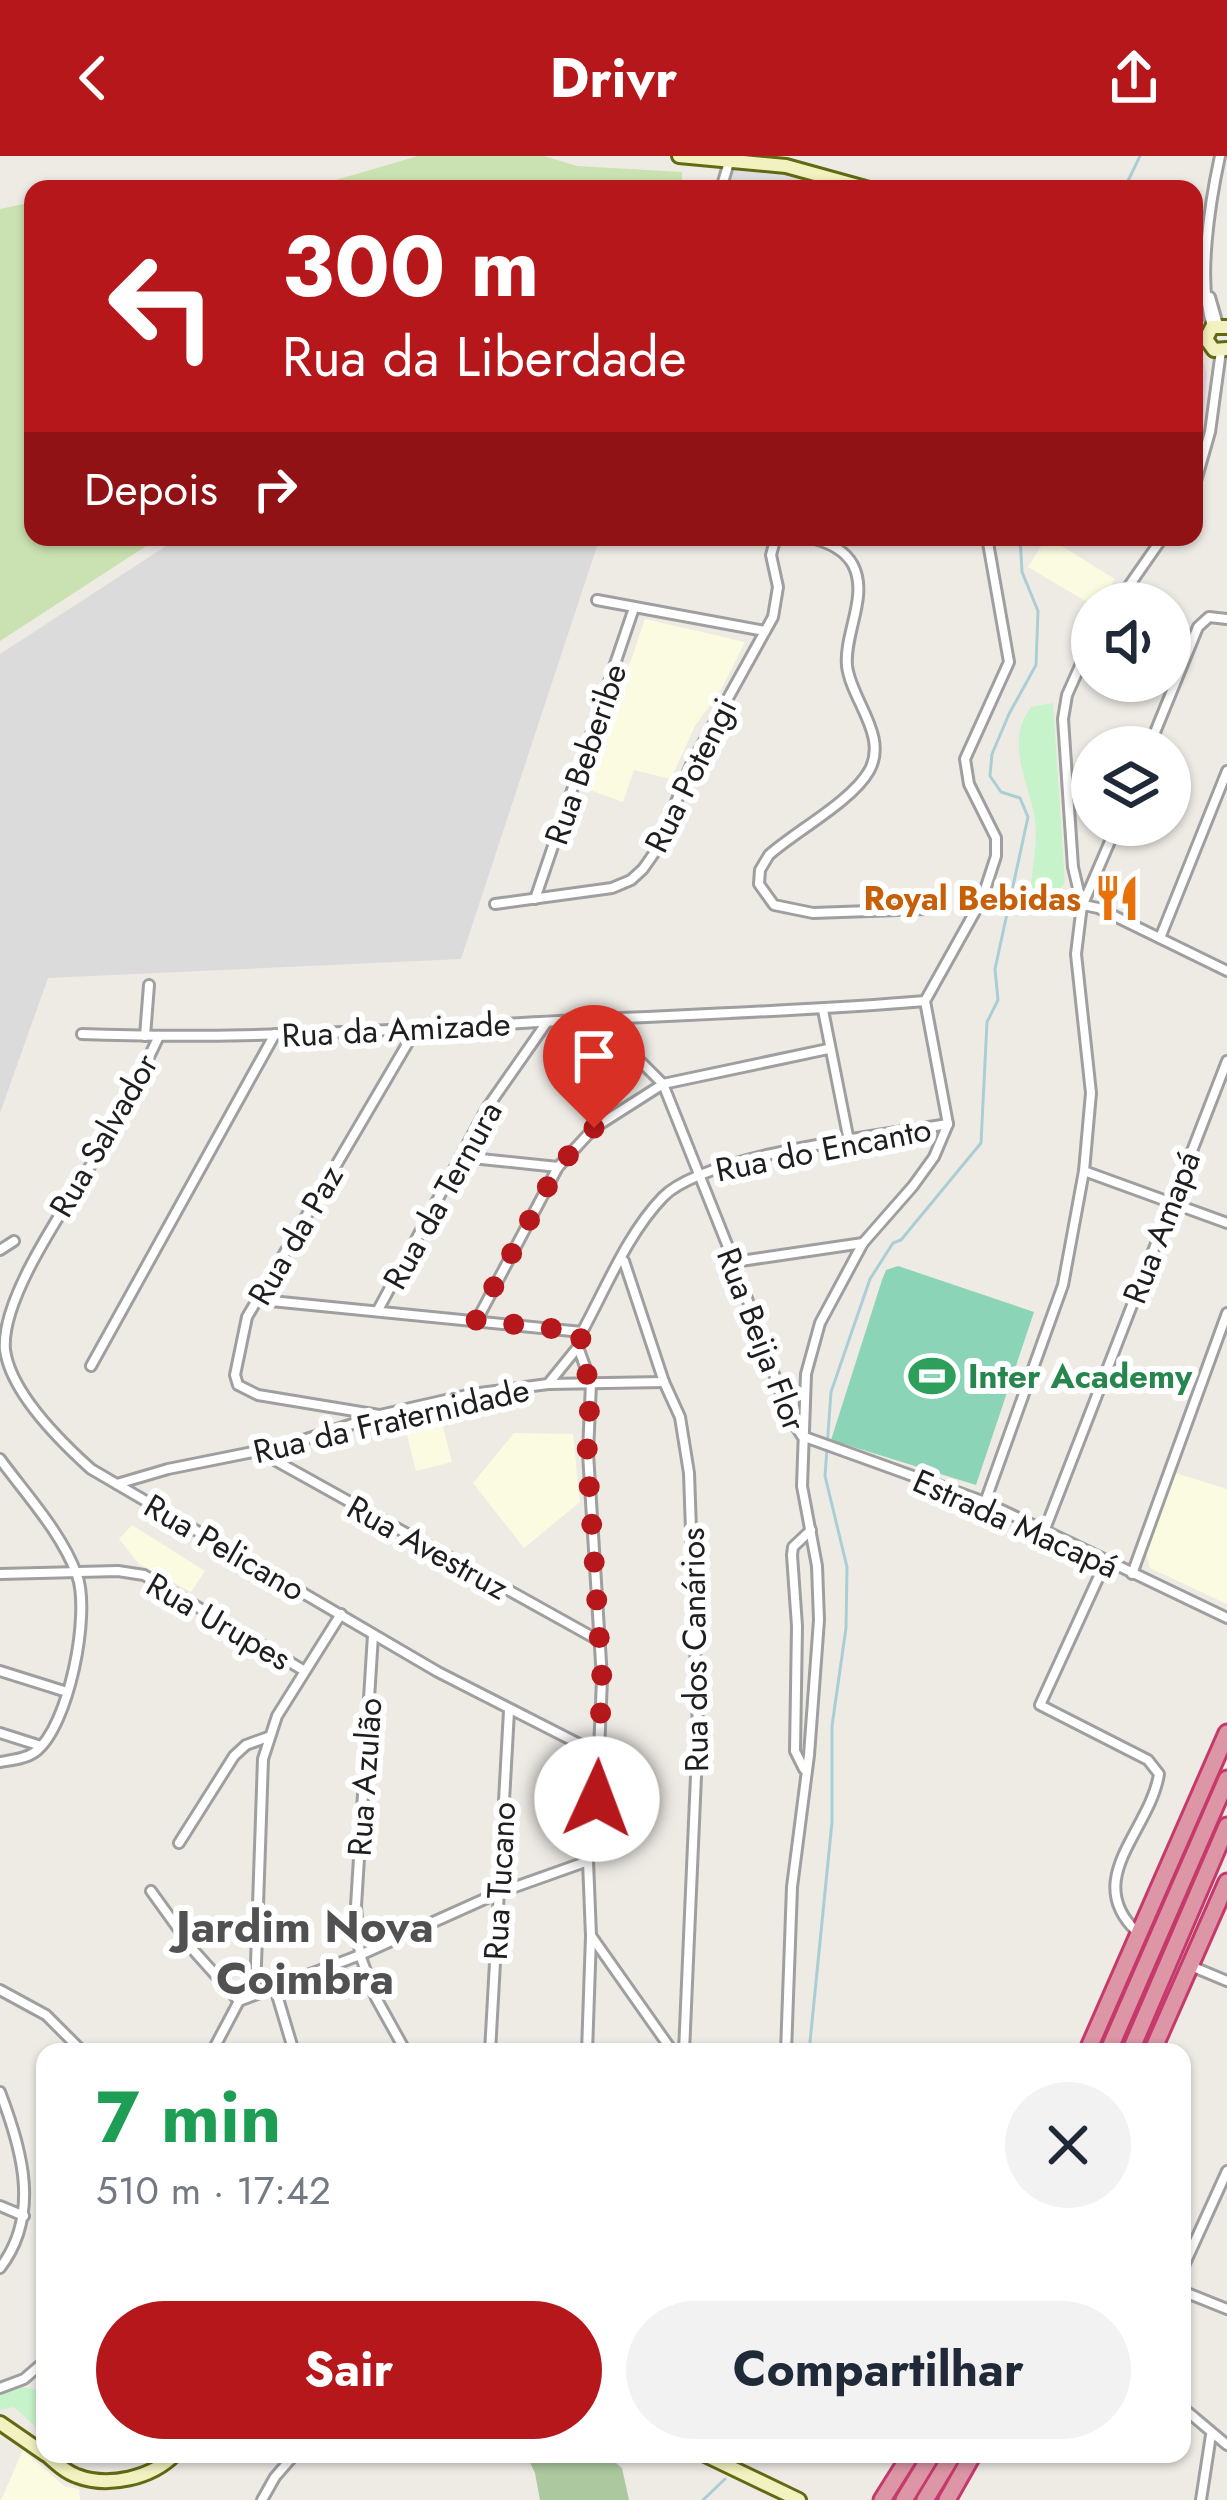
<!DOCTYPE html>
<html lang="pt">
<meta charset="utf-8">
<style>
body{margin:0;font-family:Jost,sans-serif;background:#f2f2f3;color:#1f2937;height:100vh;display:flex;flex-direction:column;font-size:45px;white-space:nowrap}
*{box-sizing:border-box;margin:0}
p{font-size:39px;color:#747a83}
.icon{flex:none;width:66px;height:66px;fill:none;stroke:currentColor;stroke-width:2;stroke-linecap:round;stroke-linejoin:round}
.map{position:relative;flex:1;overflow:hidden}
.sheet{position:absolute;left:36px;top:1887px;width:1155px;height:420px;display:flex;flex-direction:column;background:#fff;border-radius:24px;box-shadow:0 3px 9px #0004}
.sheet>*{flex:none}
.guide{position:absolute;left:24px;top:24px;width:1179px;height:366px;border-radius:24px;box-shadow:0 3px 9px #0004;background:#b5171b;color:#fff;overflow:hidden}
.tools{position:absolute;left:1071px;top:426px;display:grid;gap:24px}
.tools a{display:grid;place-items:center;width:120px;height:120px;border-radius:50%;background:#fff;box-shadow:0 3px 9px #0004;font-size:60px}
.pin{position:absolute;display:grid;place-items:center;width:102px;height:102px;color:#fff;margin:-123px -51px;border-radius:50% 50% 50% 0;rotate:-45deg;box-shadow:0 0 12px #0007}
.pin .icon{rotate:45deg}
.me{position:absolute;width:132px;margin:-66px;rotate:2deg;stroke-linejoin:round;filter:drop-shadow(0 0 9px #0008)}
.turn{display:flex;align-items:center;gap:42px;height:252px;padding:0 60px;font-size:54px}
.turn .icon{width:156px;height:156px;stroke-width:2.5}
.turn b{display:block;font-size:84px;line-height:102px}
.then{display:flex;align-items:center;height:114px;padding:0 60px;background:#0003;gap:24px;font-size:45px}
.round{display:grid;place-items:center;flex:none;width:126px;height:126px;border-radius:63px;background:#f2f2f3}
.headline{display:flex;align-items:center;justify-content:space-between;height:204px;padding:0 60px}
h1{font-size:72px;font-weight:700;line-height:90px;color:#1e9e55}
.action{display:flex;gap:24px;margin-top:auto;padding:24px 60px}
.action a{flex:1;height:138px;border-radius:72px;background:#b5171b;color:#fff;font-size:48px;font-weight:700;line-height:138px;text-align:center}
.action a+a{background:#f2f2f3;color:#1f2937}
header{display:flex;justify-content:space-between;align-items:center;height:156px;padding:0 60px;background:#b5171b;color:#fff;font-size:54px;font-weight:700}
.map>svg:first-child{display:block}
.residential{fill:#dcdbdb}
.industrial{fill:#e6d8e4}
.education{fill:#fbfbe1}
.grass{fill:#cae2b1}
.forest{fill:#acc89f}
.park{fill:#c7f3ca}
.pitch{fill:#8cd4b7}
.parking{fill:#dedede}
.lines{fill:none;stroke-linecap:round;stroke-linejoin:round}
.stream{stroke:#abced6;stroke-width:3}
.street-casing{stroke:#9f9f9f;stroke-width:14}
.secondary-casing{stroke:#616912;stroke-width:18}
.highway-casing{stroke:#c6396c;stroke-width:21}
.street{stroke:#fff;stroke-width:8}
.secondary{stroke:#f1f2bf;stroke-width:12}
.highway{stroke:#dc96a5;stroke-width:15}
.route{stroke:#b5171b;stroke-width:21;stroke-dasharray:0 37.8}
.labels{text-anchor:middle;stroke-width:12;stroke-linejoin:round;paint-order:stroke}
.street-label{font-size:33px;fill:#1e1e1e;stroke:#fff}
.food-label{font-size:33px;font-weight:bold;fill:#c56008;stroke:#fff;text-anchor:end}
.leisure-label{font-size:33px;font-weight:bold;fill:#27864d;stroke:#fff;text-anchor:start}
.district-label{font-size:45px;font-weight:bold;fill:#515151;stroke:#fff}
</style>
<header><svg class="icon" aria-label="back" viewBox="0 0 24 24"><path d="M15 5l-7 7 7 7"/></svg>Drivr<svg class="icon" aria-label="share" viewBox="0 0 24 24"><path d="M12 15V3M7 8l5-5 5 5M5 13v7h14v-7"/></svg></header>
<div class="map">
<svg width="1227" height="2344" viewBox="0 0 1227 2344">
<rect width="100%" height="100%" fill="#eeebe5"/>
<polygon class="residential" points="180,381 600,381 461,803 48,822 0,957 0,498"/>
<polygon class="industrial" points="1194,182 1207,217 1202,276 1194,309"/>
<g class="education">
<polygon points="1047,381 1115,423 1099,447 1092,449 1028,411"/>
<polygon points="645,463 745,486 722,532 695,570 671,623 634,614 623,646 587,633"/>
<polygon points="440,1259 452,1306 416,1315 404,1267"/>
<polygon points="514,1277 573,1278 580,1346 524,1392 473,1327"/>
<polygon points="1172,1316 1227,1333 1227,1448 1150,1412 1146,1397"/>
<polygon points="132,1369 205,1415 191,1436 139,1408 119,1383"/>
<polygon points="23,2294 64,2330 79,2333 80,2344 1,2344"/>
</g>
<g class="grass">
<polygon points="418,0 544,0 577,10 682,16 682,33 305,33"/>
<polygon points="33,46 33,381 160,381 0,485 0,53"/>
</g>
<polygon class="forest" points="526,2298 605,2298 622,2312 629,2344 540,2344 535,2317"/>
<g class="park">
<path d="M1053,547l12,179 -6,9 -28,-2c1,-22 7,-48 4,-69 -6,-39 -31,-77 -4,-113z"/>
<polygon points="22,2231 39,2234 45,2239 45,2279 14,2251 0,2254 0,2239"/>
</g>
<polygon class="pitch" points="898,1110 1034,1156 976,1329 831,1284 882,1124 886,1114"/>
<polygon class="parking" points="729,6 838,22 835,33 724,33"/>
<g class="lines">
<g class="stream">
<polyline points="1124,33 1140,0"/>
<polyline points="809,1896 832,1666 832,1570 846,1472 847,1411 825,1320 831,1236 870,1123 893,1087 901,1084 981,987 987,866 998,844 995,813 1028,661 1020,642 1001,636 990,620 992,598 1009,558 1036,509 1038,455 1022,416 1020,381"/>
<polyline points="737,2305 739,2298"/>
<polyline points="703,2344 725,2323"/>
</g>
<defs>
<g id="street">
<polyline points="721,33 729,6"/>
<polyline points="1210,141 1218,169"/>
<path d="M1212,170c-15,-44 -2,-124 8,-170"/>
<polyline points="1194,332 1210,276 1221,195"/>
<path d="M807,381c18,4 37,11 46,28 16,31 -9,68 -6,101 4,34 42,70 22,105 -17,30 -73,60 -100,84l-9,15 -1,14 15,21 39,8 114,-4"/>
<polyline points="597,444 765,475"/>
<polyline points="1117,447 1163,381"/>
<polyline points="1149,591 1198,471 1209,461 1227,463"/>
<polyline points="535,743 634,452"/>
<polyline points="982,743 1064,745 1098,752 1227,815"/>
<polyline points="495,748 612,732 631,724 643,713 657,693 691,609 773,461 778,431 771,399 776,381"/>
<polyline points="1083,748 1117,669"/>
<polyline points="1160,782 1227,615"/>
<polyline points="823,854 849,985"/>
<polyline points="599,864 663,928 734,1106 789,1260 802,1280 985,1346 1227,1462"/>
<path d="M82,878c153,6 306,-4 458,-12 129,-7 257,-10 385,-21"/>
<polyline points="145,880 149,829"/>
<path d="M159,880c-17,36 -35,72 -55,107 -28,50 -104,151 -99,207 6,43 56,92 86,119l347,203 161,82"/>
<polyline points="462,1001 558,1011"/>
<polyline points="1084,1015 1227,1067"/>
<polyline points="0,1094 14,1085"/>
<polyline points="624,1105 664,1226 680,1261 689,1317 698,1574 684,1896"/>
<polyline points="734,1106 863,1087"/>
<polyline points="261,1144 582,1176"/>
<polyline points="378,1154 487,952 547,866"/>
<polyline points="477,1164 558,1011 594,972 663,928 828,893"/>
<polyline points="578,1191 591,1227 588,1297 602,1523 597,1643 588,1705 591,1780 587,1896"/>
<polyline points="91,1210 275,878"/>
<polyline points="548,1228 664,1226"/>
<polyline points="379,1259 258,1239 238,1229 235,1219 247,1161 416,873"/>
<polyline points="260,1296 598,1484"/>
<path d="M0,1303c27,37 61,73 77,116 14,38 -8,152 -42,177 -10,7 -23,8 -35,10"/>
<path d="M117,1328l51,-15 120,-24 92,-30 92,-21 76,-10 30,-37 4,-15c24,-44 46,-99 81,-135 42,-43 221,-62 285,-73"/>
<polyline points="985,1346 1063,1129 1084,1015 1091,937 1076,798 1082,749 1073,711 1063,563 1067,539 1092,483"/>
<polyline points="1045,1373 1227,905"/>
<path d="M1106,1405l-66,144 108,55 11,14c-9,57 -78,105 -22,158"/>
<polyline points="0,1418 118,1415 144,1419 303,1514"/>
<polyline points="1132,1418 1227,1157"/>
<polyline points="373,1479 356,1750 360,1799 376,1842 406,1896"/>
<polyline points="0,1515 67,1536"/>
<polyline points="0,1577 41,1590"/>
<polyline points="804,1613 795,1595 797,1470 792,1399 793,1391 811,1374"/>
<polyline points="179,1687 234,1600 246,1589 268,1581"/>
<polyline points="151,1735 195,1796 239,1845"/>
<polyline points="592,1781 673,1896"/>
<polyline points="1191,1810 1227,1825"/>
<polyline points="274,1829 294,1896"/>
<polyline points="0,1834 46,1859 83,1896"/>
<polyline points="255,1837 263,1603 277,1560 341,1458"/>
<polyline points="212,1896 239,1845 360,1799 498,1737 588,1705"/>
<polyline points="490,1896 509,1555"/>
<polyline points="786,1896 792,1731 809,1599 819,1464 817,1410 802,1330 806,1218 820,1167 863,1087 913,1030 934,1001 948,968 925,845 982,743 996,700 996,682 969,628 965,603 1009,506 987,381"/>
<path d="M0,1936c22,57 41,123 0,176"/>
<polyline points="0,2050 24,2060"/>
<polyline points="1182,2114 1227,2015"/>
<polyline points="1182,2135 1227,2153"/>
<polyline points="0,2232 24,2223 45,2205"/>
<polyline points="1182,2251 1227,2289"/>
<polyline points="262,2344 275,2321 295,2298"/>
<polyline points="1201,2344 1211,2279"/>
</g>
<g id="secondary">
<polyline points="679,0 786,10 869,33"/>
<polyline points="1227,171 1212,171 1206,183 1214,194 1227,193"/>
<polyline points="0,2267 45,2298"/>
<path d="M46,2298c9,8 19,18 31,22 31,12 75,2 98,-22"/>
<polyline points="703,2298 799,2344"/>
</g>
<g id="highway">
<polyline points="1087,1896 1227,1577"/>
<polyline points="1108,1896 1227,1623"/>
<polyline points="1130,1896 1227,1670"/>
<polyline points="1152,1896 1227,1726"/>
<polyline points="882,2344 911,2298"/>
<polyline points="904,2344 932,2298"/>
<polyline points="925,2344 953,2298"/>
<polyline points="947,2344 973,2298"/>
</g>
</defs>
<use href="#street" class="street-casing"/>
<use href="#secondary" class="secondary-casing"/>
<use href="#highway" class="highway-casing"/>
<use href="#street" class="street"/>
<use href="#secondary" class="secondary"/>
<use href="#highway" class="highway"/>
</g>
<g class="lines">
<polyline class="route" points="594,972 558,1011 476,1164 582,1176 578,1199 591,1227 587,1297 602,1523 597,1643"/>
</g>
<defs>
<symbol id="restaurant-bare" viewBox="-9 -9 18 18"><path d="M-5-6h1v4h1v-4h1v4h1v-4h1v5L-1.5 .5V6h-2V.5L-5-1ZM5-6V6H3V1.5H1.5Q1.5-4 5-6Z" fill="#e8710a" stroke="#fff" stroke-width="2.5" paint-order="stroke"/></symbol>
<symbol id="stadium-bare" viewBox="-9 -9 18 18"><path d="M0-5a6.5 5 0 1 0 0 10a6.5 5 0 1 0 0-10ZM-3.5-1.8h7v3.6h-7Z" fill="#2e9e5b" stroke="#fff" stroke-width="2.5" paint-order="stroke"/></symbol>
</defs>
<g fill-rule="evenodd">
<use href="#restaurant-bare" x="1084" y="709" width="66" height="66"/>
<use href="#stadium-bare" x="899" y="1187" width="66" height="66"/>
</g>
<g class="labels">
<g class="street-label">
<text transform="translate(585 598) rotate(-71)" y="12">Rua Beberibe</text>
<text transform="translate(690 619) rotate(-64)" y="12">Rua Potengi</text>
<text transform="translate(396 873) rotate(-3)" y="12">Rua da Amizade</text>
<text transform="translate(103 979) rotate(-60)" y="12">Rua Salvador</text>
<text transform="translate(823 993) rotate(-11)" y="12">Rua do Encanto</text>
<text transform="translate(442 1039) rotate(-61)" y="12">Rua da Ternura</text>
<text transform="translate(1161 1071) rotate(-69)" y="12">Rua Amapá</text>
<text transform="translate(295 1079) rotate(-60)" y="12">Rua da Paz</text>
<text transform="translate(762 1183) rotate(69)" y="12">Rua Beija Flor</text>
<text transform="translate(391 1264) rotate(-13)" y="12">Rua da Fraternidade</text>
<text transform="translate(1016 1367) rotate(24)" y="12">Estrada Macapá</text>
<text transform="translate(225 1391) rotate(30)" y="12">Rua Pelicano</text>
<text transform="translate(428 1391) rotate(29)" y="12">Rua Avestruz</text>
<text transform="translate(219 1465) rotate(30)" y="12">Rua Urupes</text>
<text transform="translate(694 1494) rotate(-91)" y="12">Rua dos Canários</text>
<text transform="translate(364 1621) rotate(-86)" y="12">Rua Azulão</text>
<text transform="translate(499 1725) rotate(-87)" y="12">Rua Tucano</text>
</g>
<g class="food-label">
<text x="1081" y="754">Royal Bebidas</text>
</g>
<g class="leisure-label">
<text x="968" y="1232">Inter Academy</text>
</g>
<g class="district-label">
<text x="305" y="1786">Jardim Nova<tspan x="305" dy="52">Coimbra</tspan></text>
</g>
</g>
</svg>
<div class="tools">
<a><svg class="icon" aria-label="sound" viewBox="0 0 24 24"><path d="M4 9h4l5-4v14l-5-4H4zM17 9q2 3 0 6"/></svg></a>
<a><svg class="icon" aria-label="layers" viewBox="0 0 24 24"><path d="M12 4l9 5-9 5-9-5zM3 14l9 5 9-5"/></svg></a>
</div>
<div class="pin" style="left:594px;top:972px;background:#d93025"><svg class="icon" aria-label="arrive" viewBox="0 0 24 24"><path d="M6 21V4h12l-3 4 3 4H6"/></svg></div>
<svg class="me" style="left:597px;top:1643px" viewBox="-20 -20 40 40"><circle r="19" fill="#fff"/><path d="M0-13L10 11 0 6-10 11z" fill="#b5171b"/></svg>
<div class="guide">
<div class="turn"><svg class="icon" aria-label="left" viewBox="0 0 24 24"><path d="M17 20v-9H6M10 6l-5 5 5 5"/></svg><div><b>300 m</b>Rua da Liberdade</div></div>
<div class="then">Depois<svg class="icon" aria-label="right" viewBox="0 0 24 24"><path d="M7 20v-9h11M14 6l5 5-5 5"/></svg></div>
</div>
<section class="sheet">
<div class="headline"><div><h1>7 min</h1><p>510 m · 17:42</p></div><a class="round"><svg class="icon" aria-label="close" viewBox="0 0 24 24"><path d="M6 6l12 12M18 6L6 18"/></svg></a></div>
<div class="action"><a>Sair</a><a>Compartilhar</a></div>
</section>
</div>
